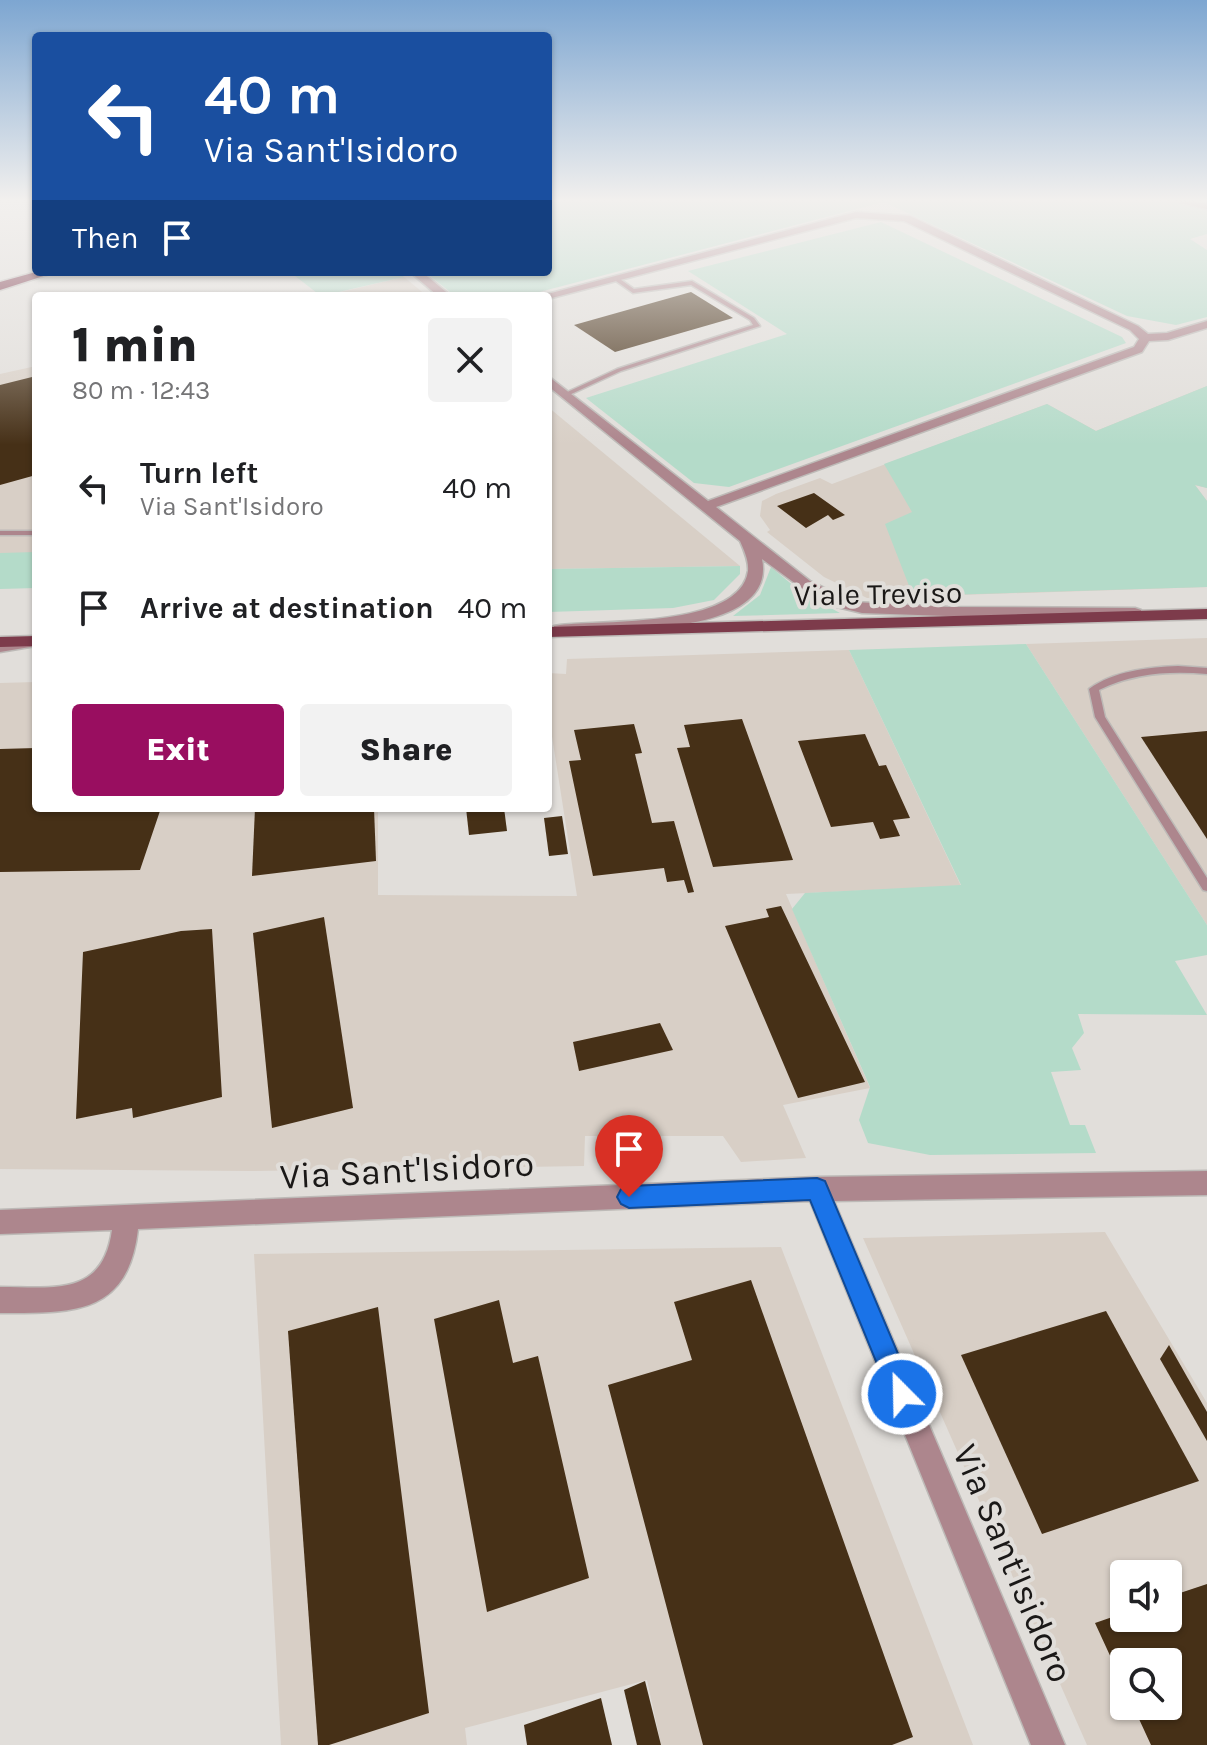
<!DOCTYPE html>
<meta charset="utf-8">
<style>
body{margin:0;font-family:Karla,sans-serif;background:#f2f2f2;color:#202124;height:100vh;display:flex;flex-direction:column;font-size:30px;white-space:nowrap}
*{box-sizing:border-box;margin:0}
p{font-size:26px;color:#757577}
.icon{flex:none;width:44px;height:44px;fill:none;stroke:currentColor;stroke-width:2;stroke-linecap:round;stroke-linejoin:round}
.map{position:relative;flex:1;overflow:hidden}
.sheet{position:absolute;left:32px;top:292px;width:520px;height:520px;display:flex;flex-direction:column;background:#fff;border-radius:8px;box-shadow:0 2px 6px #0004}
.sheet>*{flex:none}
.hud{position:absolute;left:32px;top:32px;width:520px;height:244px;border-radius:8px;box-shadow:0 2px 6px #0004;background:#1a4fa0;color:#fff;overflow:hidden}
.controls{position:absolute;left:1110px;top:1560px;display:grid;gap:16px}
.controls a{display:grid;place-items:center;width:72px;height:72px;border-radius:8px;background:#fff;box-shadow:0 2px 6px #0004;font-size:40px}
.pin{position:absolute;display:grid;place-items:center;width:68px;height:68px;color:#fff;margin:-82px -34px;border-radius:50% 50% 50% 0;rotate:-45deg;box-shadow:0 0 8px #0007}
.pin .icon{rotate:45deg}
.me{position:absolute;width:88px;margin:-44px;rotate:337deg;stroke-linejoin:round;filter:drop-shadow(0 0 6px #0008)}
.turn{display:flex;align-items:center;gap:28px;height:168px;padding:0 40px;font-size:36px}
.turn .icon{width:104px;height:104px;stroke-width:2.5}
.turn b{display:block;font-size:56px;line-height:68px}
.then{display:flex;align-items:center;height:76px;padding:0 40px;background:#0003;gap:16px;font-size:30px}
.round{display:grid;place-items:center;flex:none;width:84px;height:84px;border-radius:8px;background:#f2f2f2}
.overview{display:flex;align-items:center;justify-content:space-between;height:136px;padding:0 40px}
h1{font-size:48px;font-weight:800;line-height:60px}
.primary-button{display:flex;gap:16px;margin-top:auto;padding:16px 40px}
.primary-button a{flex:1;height:92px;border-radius:8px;background:#990e60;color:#fff;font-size:32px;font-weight:800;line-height:92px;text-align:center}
.primary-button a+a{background:#f2f2f2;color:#202124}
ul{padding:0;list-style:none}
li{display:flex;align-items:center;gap:24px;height:120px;padding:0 40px}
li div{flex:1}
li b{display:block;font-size:30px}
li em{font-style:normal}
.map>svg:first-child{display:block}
.built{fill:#d8cfc6;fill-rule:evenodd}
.green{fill:#b4dbc9}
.building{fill:#463017}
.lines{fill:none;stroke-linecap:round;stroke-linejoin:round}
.service-casing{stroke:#bdbab7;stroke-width:3}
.minor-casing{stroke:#bdbab7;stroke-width:3}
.tertiary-casing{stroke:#bdbab7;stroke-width:3}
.primary-casing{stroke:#bdbab7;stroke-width:3}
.motorway-casing{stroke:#bdbab7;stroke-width:3}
.service{fill:#ad868d;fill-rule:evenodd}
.minor{fill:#ad868d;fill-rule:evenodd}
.tertiary{fill:#ad868d;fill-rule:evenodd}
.primary{fill:#7d3b4b;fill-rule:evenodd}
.motorway{fill:#6a1e34;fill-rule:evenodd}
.route{fill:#1a73e8;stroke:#114b97;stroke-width:2}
.labels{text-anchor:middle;stroke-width:8;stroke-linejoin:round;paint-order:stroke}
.street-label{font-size:30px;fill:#1a1817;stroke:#e1deda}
.near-street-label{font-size:36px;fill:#1a1817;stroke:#e1deda}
</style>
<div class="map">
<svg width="1207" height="1745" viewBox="0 0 1207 1745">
<rect width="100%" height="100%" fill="#e1deda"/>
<g class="built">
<polygon points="404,277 427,296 324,296"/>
<polygon points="36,366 36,586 0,586 0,374"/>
<polygon points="1207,386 1207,488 1195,485 1207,501 1207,587 867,598 824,577 767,532 770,530 760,516 762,501 776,494 820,478 832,484 1047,404 1096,431"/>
<polygon points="548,407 740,566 548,569"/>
<polygon points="1207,638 1207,925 1026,644"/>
<polygon points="849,650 961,886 786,894 870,1088 783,1105 806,1158 741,1162 723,1136 585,1136 584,1166 249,1171 0,1169 0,683 36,682 36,808 378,808 378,895 577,896 548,711 548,673 566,674 567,659"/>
<path d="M1105,1232l102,171v342h-120l-224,-507zM1124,1574h44v44h-44zM1124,1662h44v44h-44z"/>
<polygon points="781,1247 973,1745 661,1745 647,1680 465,1728 467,1745 281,1745 254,1254"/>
</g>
<g class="green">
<polygon points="548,201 1170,201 1207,209 1207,234 1190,239 1207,250 1207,317 1176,325 1127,316 884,202 524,296 455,296 425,272 548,272"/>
<polygon points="881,222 1122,337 1126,343 729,487 694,483 586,398 787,334 688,271"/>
<polygon points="270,272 398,272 404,277 321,296 295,276 274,276"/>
<polygon points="1207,386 1207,488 1195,485 1207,501 1207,587 913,596 885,524 912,512 884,464 1047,404 1096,431"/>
<polygon points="36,552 36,588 0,589 0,553"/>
<polygon points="740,566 740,574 714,600 673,608 548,612 548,569"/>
<polygon points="771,567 801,592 840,613 733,616 760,595"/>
<polygon points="1026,644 1207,925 1207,955 1175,961 1207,1015 1078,1014 1084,1033 1072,1048 1081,1070 1051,1072 1070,1125 1085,1125 1096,1153 930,1155 868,1143 859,1120 870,1087 792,909 805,893 961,885 849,650"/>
</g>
<g class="building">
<polygon points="691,292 733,318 615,352 574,325"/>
<polygon points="36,376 36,475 0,485 0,385"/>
<polygon points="814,493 845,515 833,520 828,515 806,528 777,506"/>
<polygon points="742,719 793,860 713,867 677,748 690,747 684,725"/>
<polygon points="634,724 642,753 635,754 652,823 674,821 694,892 688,893 684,880 667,882 664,868 593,876 569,761 581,760 574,730"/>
<polygon points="1207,731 1207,839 1141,737"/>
<polygon points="865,734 879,766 886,765 910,818 893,820 900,836 880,839 873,822 831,827 798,741"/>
<polygon points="36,748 36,808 161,808 140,870 0,872 0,749"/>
<polygon points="255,808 374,808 376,861 252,876"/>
<polygon points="466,808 504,808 507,831 469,835"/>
<polygon points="562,816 568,854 549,856 544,818"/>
<polygon points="781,906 865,1082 798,1098 725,926 769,917 766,909"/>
<polygon points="324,917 353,1108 272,1128 253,933"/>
<polygon points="212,929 222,1097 133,1118 132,1108 76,1119 83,952 181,931"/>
<polygon points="660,1023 673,1050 579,1071 573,1042"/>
<polygon points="751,1280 913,1737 892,1745 703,1745 608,1385 692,1360 674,1302"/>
<polygon points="499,1300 513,1363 538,1356 589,1578 487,1612 434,1319"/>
<polygon points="378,1307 429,1713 329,1745 318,1745 288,1331"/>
<polygon points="1106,1311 1199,1481 1042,1534 961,1355"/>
<polygon points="1169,1345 1207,1412 1207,1441 1160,1359"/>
<polygon points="1207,1584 1207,1745 1151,1745 1133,1706 1168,1706 1168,1662 1124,1662 1124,1686 1095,1623 1124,1613 1124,1618 1168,1618 1168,1597"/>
<polygon points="645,1681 661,1745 637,1745 624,1690"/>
<polygon points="601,1698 612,1745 527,1745 524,1725"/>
</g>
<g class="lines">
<defs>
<g id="service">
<polygon points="613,277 617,277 634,289 692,281 754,318 760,326 621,371 567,396 563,396 563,394 617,369 753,325 750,320 691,285 633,293 613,279"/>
<rect x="0" y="531" width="36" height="4"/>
<path d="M1178,666l29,2v6c-38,-3 -73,-1 -108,16l6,27 102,161v13l-4,-1 -108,-173 -6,-28c24,-18 60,-22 89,-23z"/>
</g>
<g id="minor">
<path d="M856,212l54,4 228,110 10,8 19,-1 40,-12v7l-39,12 -19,1 -7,11 -426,155 94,74 44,21 94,5 187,1 6,2v6l-167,1 -112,-4 -25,-6 -26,-12 -49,-36c14,69 -116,70 -158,72 -15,1 -35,6 -50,3v-8l6,-1c42,-5 180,3 188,-54 1,-10 -4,-21 -8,-30l-192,-155v-10l160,125 426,-154 5,-8 -9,-9 -226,-109 -48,-3 -308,81v-3h-8z"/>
<polygon points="410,272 422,272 451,296 438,296"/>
<polygon points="36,636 36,646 0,652 0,642"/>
<path d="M1207,1171v24l-373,6 231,544h-34l-221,-544 -672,28c-10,87 -66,84 -138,84v-26c54,0 103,10 112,-57l-112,4v-24l817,-33z"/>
</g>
<polygon id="tertiary" points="1179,201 1207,203 1207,209 1181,203"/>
<g id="primary">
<polygon points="1207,609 1207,619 548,637 548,627"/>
<polygon points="36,636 36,646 0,647 0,637"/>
</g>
<polygon id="motorway" points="36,272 56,272 0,290 0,282"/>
</defs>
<use href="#service" class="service-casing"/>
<use href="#minor" class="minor-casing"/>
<use href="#tertiary" class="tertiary-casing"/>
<use href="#primary" class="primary-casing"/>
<use href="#motorway" class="motorway-casing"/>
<use href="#service" class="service"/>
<use href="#minor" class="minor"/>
<use href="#tertiary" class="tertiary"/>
<use href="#primary" class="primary"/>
<use href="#motorway" class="motorway"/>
</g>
<linearGradient id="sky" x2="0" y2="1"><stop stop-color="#7da6d1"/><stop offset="0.45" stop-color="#f2f0ee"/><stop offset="1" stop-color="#f2f0ee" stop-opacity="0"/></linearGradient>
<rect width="1207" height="445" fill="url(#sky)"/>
<polygon class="route" points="817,1178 825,1181 915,1394 911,1403 902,1406 893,1403 810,1200 629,1208 621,1204 617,1197 621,1189 629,1186"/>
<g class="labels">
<g class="street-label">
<text transform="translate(878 594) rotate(-1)" y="10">Viale Treviso</text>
</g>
<g class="near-street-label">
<text transform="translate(407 1169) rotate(-3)" y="13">Via Sant'Isidoro</text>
<text transform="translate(1014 1563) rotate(67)" y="13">Via Sant'Isidoro</text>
</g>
</g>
</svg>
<div class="controls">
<a><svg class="icon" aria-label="sound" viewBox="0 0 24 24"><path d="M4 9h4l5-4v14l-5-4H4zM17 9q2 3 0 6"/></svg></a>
<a><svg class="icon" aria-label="search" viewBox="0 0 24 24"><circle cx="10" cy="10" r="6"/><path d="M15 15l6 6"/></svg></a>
</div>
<div class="pin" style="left:629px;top:1197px;background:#d93025"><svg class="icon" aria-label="arrive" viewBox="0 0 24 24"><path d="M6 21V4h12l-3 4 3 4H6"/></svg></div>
<svg class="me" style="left:902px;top:1394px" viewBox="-20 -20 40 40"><circle r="17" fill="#1a73e8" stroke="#fff" stroke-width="3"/><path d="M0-11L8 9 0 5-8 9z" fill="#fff"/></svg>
<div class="hud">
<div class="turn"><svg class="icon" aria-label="left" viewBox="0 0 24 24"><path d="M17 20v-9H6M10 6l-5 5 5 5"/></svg><div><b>40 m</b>Via Sant'Isidoro</div></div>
<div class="then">Then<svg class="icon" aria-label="arrive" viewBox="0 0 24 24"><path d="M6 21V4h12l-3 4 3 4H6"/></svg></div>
</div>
<section class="sheet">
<div class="overview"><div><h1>1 min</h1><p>80 m · 12:43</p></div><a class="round"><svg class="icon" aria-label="close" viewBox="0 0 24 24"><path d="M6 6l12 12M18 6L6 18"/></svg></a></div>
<ul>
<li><svg class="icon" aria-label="left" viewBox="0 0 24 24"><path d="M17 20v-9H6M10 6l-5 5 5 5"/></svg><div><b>Turn left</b><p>Via Sant'Isidoro</p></div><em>40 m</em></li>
<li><svg class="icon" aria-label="arrive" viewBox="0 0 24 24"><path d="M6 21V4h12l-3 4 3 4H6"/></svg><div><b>Arrive at destination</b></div><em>40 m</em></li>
</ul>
<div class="primary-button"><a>Exit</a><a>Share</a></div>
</section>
</div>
